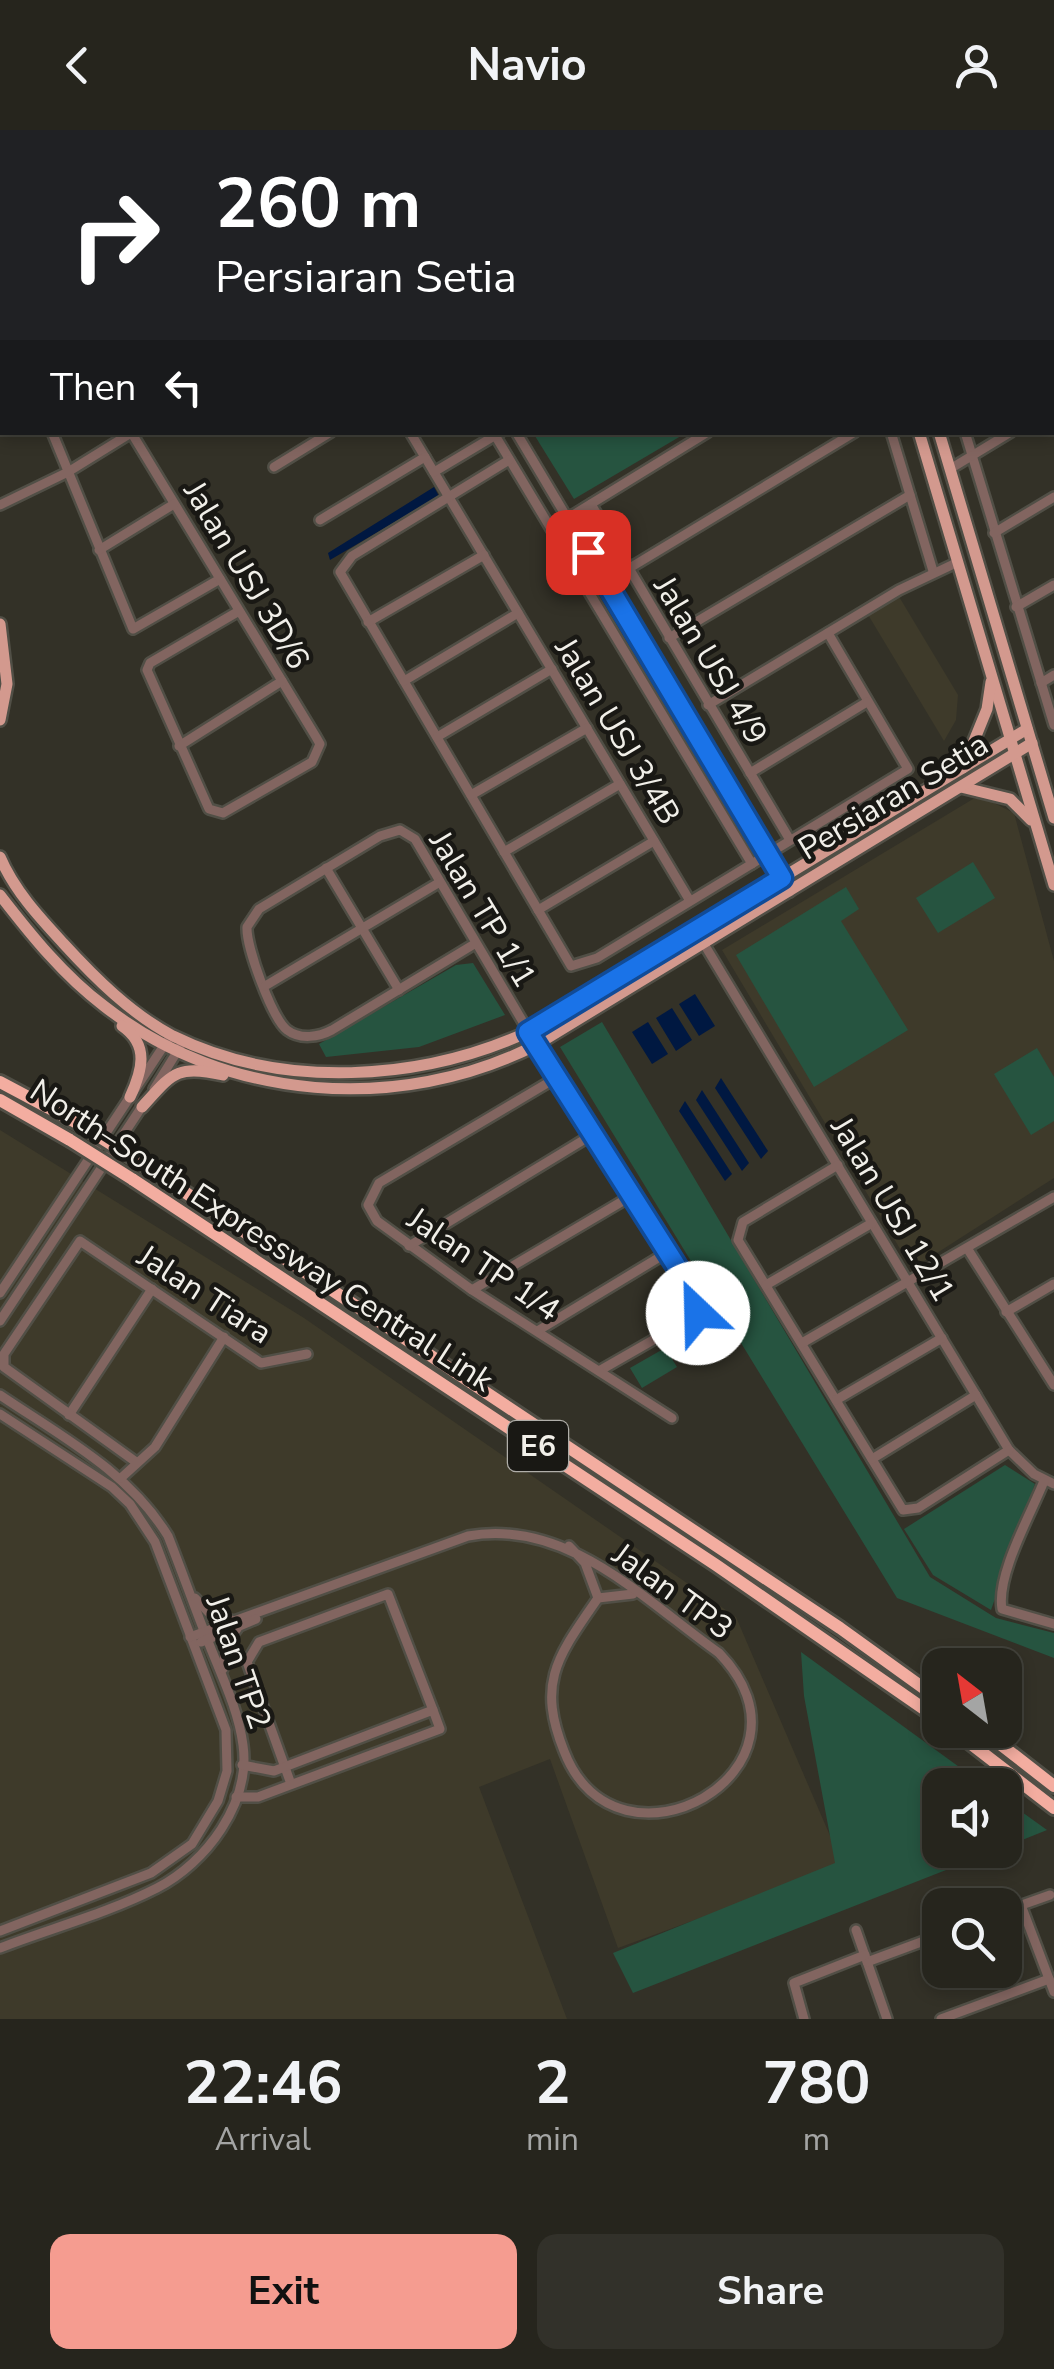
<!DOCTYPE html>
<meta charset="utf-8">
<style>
body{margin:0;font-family:"Nunito Sans",sans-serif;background:#32312a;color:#f1f3f6;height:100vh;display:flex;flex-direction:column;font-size:38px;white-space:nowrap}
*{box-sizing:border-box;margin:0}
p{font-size:32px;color:#a4a5a4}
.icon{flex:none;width:55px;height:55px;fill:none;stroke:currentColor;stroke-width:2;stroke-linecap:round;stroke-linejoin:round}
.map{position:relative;height:1889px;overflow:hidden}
.details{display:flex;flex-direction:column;background:#26251d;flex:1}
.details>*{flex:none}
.top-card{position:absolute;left:0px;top:0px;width:1055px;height:305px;box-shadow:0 5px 15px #0003,0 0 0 2px #42423b;background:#202124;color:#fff;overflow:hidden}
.needle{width:65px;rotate:329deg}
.tools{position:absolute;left:922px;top:1518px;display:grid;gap:20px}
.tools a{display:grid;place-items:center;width:100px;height:100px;border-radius:20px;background:#26251d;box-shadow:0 5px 15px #0003,0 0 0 2px #42423b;font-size:50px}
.pin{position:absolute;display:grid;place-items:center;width:85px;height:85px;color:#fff;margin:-42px;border-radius:20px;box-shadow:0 5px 15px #0006}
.me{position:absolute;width:110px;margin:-55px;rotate:336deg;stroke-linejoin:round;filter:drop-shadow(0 0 8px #0008)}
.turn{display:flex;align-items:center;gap:35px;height:210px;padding:0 50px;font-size:45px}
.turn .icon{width:130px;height:130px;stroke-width:2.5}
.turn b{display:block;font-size:70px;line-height:85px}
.then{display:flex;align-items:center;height:95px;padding:0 50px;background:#0003;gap:20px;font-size:38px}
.eta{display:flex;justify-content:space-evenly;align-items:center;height:170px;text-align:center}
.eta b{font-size:60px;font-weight:700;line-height:70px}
.action{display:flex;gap:20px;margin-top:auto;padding:20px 50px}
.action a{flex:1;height:115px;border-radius:20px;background:#f59c90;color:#111;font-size:40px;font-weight:700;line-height:115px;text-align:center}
.action a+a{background:#32312a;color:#f1f3f6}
header{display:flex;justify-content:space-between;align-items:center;height:130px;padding:0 50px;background:#26251d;font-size:45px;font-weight:700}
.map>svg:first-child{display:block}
.built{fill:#3e3a2a}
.green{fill:#265440}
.water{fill:#001841}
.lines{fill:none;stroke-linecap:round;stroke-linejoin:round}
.minor-casing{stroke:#514f46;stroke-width:14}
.major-casing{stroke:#514f46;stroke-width:16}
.highway-casing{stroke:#514f46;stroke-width:18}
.minor{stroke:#826560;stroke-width:9}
.major{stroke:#d3998e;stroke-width:11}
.highway{stroke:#f3ada0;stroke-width:12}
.highway-bridge-casing{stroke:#514f46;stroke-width:18;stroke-linecap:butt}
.highway-bridge{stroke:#f3ada0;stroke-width:12}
.route-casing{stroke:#114b97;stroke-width:25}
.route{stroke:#1a73e8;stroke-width:18}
.labels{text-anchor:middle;stroke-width:9;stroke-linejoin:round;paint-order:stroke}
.shield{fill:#191814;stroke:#b0aea9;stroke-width:2.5}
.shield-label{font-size:30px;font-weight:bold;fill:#f1efe9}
.street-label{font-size:32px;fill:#f1efe9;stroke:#191814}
</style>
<header><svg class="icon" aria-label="back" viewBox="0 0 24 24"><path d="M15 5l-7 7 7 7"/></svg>Navio<svg class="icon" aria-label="person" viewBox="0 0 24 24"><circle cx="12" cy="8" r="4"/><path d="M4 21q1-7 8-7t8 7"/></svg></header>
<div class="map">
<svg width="1054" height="1889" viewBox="0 0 1054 1889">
<rect width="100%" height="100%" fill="#333127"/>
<g class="built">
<polygon points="898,465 958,565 956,590 944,611 867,483"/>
<polygon points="973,669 986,669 1014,683 1054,831 1054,1048 912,1139 722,820"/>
<polygon points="0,1000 304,1188 736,1487 843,1736 618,1818 550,1629 479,1657 567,1889 0,1889"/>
</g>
<g class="green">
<polygon points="541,302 686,302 686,303 574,369 535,306"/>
<polygon points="973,732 995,768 938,803 916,768"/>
<polygon points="846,757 859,779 841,791 908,900 814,957 736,825"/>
<polygon points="473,833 505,885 419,917 326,927 319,914 456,835"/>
<polygon points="602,892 930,1447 996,1488 1054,1503 1054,1528 897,1468 560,917"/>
<polygon points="1037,918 1054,947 1054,991 1031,1005 994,944"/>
<polygon points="665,1218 677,1237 642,1258 630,1238"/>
<polygon points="1005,1335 1035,1354 991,1480 933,1445 904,1399"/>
<polygon points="801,1522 984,1655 940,1655 940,1720 997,1720 633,1863 613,1823 835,1733 804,1566"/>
<polygon points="1005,1670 1047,1700 1005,1717"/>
</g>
<g class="water">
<polygon points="434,357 439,366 330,430 328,423"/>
<polygon points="695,864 715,896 699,906 679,874"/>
<polygon points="672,878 692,910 676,921 656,888"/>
<polygon points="648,892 668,924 652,934 632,902"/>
<polygon points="721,948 768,1021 761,1029 715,958"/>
<polygon points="702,960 749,1033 742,1041 696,970"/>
<polygon points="685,971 732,1044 725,1051 679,981"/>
</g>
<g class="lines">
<defs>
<g id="minor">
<polyline points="229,0 230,2"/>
<polyline points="311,0 312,2"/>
<polyline points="336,0 337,2"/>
<polyline points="367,0 369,2"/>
<polyline points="731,0 733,2"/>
<polyline points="820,0 821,2"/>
<polyline points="184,2 188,0"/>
<polyline points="436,2 440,0"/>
<polyline points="592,2 596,0"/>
<polyline points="851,2 855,0"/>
<polyline points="1009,2 1013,0"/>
<polyline points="1052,75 1054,74"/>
<polyline points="0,86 2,90"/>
<polyline points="1052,277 1054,276"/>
<polyline points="52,302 133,499 220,449"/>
<polyline points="131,302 316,607 320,614 312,632 223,683 209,679 147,540 150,533 239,481"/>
<polyline points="410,302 690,771"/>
<polyline points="493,302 752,734"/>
<polyline points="516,302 790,762"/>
<polyline points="891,302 933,441"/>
<polyline points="965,302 1054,595"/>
<polyline points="509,330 352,426 340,442 571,836 597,828 908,639 828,503"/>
<polyline points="274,337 331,302"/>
<polyline points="950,339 1011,302"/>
<polyline points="434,342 501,302"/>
<polyline points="591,374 790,710"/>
<polyline points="0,375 68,342 131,303"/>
<polyline points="568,388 708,302"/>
<polyline points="320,390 425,327"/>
<polyline points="994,403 1054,367"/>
<polyline points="99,420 174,374"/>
<polyline points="628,439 855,302"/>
<polyline points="1016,477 1054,455"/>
<polyline points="368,492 484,425"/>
<polyline points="669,508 910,365"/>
<polyline points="404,551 518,483"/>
<polyline points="1041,553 1054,545"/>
<polyline points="708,575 899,460 956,433"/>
<polyline points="437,607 552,539"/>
<polyline points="179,616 282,551"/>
<polyline points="750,643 867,572"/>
<polyline points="471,665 587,598"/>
<polyline points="504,722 620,654"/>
<polyline points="326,738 399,860"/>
<polyline points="538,780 654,711"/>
<path d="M476,813l-144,87c-13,7 -32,10 -45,0 -15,-12 -41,-83 -40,-103l12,-18 121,-73 20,-6 15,9 141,239 6,1 136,222 -3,15 -96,55"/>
<polyline points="704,814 1009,1320 1034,1344 1054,1354"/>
<polyline points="265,856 440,752"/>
<polyline points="556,948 379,1053 368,1075 377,1091 472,1160 672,1288"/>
<polyline points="154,959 180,917"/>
<polyline points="838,1035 743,1092 738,1110 903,1380 918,1378 1009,1320"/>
<polyline points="409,1116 595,1003"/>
<polyline points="967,1118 1054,1255"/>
<polyline points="766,1155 872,1093"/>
<polyline points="472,1160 633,1065"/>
<polyline points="0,1163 167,911"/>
<polyline points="1006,1182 1054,1154"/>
<polyline points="0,1191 145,972"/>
<polyline points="539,1200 668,1122"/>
<polyline points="802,1213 1054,1067"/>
<path d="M0,1265c62,42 128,76 168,141 13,33 25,67 38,100 13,35 32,71 37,109 8,58 -37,118 -86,143 -49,25 -105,40 -157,60"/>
<polyline points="836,1270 942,1208"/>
<polyline points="0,1284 112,1357 130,1374 155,1412 226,1600 227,1641 218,1671 192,1714 151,1743 0,1801"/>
<polyline points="69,1285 152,1159"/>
<polyline points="872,1329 976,1265"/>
<polyline points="136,1332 4,1237 4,1224 80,1111 261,1233 307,1224"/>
<polyline points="121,1348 155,1317 224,1207"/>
<path d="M1044,1351c-13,33 -48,94 -42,128l52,15"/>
<polyline points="195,1468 212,1486 231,1490"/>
<polyline points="598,1468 633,1464"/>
<path d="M190,1507l278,-101c99,-18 176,64 251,117 113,117 -102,236 -155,98 -28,-70 -5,-96 34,-153l-13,-35 -16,-17"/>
<polyline points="201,1512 256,1489"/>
<polyline points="223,1539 226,1513 237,1499"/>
<polyline points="291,1654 247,1532 259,1512 388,1464 433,1580"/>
<polyline points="236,1667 258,1667 440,1599 433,1580 274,1641 242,1635"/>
<polyline points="1021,1775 1054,1862"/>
<polyline points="1005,1781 1050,1765"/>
<polyline points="856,1800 887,1889"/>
<polyline points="867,1832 940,1805"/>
<polyline points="804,1889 794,1853 865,1825"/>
<polyline points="941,1889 1049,1849"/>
</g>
<g id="major">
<polyline points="766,0 768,2"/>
<polyline points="790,0 791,2"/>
<polyline points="919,302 1054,755"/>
<polyline points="939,302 1054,688"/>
<polyline points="0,494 7,554 0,590"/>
<polyline points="963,638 987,579 991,552"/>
<polyline points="961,657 1010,669 1031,690"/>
<path d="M0,727c14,33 39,60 63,86 32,35 68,71 110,93 110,54 247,45 355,-4l499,-303"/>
<path d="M0,765c31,40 63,80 104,111 122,96 296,108 432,39l496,-302"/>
<path d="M122,896c28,19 20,45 8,71"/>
<path d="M142,977c30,-33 34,-43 81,-32"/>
</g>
<g id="highway">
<polyline points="0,952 79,994"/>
<polyline points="0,970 70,1010"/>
<polyline points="141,1033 840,1498 940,1570"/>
<polyline points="132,1049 716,1435 940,1590"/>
<polyline points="953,1600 1054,1678"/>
<polyline points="982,1600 1054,1656"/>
</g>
</defs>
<use href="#minor" class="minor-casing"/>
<use href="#major" class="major-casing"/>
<use href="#highway" class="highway-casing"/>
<use href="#minor" class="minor"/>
<use href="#major" class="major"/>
<use href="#highway" class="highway"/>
<defs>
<g id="highway-bridge">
<polyline points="79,994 141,1033"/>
<polyline points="70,1010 132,1049"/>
</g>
</defs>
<use href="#highway-bridge" class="highway-bridge-casing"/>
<use href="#highway-bridge" class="highway-bridge"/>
</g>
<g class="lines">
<defs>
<polyline id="route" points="588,422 782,748 528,902 698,1170 698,1183"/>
</defs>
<use href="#route" class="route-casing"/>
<use href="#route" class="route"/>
</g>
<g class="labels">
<rect class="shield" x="508" y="1291" width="60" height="50" rx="8"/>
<g class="shield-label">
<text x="538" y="1326">E6</text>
</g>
<g class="street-label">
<text transform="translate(247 445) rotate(59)" y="11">Jalan USJ 3D/6</text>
<text transform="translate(711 530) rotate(59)" y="11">Jalan USJ 4/9</text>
<text transform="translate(618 601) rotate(59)" y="11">Jalan USJ 3/4B</text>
<text transform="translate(893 666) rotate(-31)" y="11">Persiaran Setia</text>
<text transform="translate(483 779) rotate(59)" y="11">Jalan TP 1/1</text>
<text transform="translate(893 1079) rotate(59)" y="11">Jalan USJ 12/1</text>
<text transform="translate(262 1105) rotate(33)" y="11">North–South Expressway Central Link</text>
<text transform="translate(484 1134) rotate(34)" y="11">Jalan TP 1/4</text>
<text transform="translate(205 1164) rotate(33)" y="11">Jalan Tiara</text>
<text transform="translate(673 1461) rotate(36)" y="11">Jalan TP3</text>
<text transform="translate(239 1532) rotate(71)" y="11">Jalan TP2</text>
</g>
</g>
</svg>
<div class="tools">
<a><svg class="needle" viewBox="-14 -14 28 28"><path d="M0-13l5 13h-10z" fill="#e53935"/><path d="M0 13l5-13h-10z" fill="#a4a5a4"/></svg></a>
<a><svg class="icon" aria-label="sound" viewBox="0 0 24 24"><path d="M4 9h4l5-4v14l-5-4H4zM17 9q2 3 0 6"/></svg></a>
<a><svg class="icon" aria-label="search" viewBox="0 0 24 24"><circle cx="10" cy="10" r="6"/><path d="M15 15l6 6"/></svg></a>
</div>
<div class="pin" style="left:588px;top:422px;background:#d93025"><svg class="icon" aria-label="arrive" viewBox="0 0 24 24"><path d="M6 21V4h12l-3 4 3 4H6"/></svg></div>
<svg class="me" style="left:698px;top:1183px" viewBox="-20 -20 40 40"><circle r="19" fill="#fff"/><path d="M0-13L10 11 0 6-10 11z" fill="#1a73e8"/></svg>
<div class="top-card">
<div class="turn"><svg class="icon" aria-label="right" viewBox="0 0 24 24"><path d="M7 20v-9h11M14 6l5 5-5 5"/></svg><div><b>260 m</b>Persiaran Setia</div></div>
<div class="then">Then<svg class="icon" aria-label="left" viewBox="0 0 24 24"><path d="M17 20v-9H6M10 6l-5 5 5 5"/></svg></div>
</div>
</div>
<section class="details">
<div class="eta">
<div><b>22:46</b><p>Arrival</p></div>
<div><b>2</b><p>min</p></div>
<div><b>780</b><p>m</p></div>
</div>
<div class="action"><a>Exit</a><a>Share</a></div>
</section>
